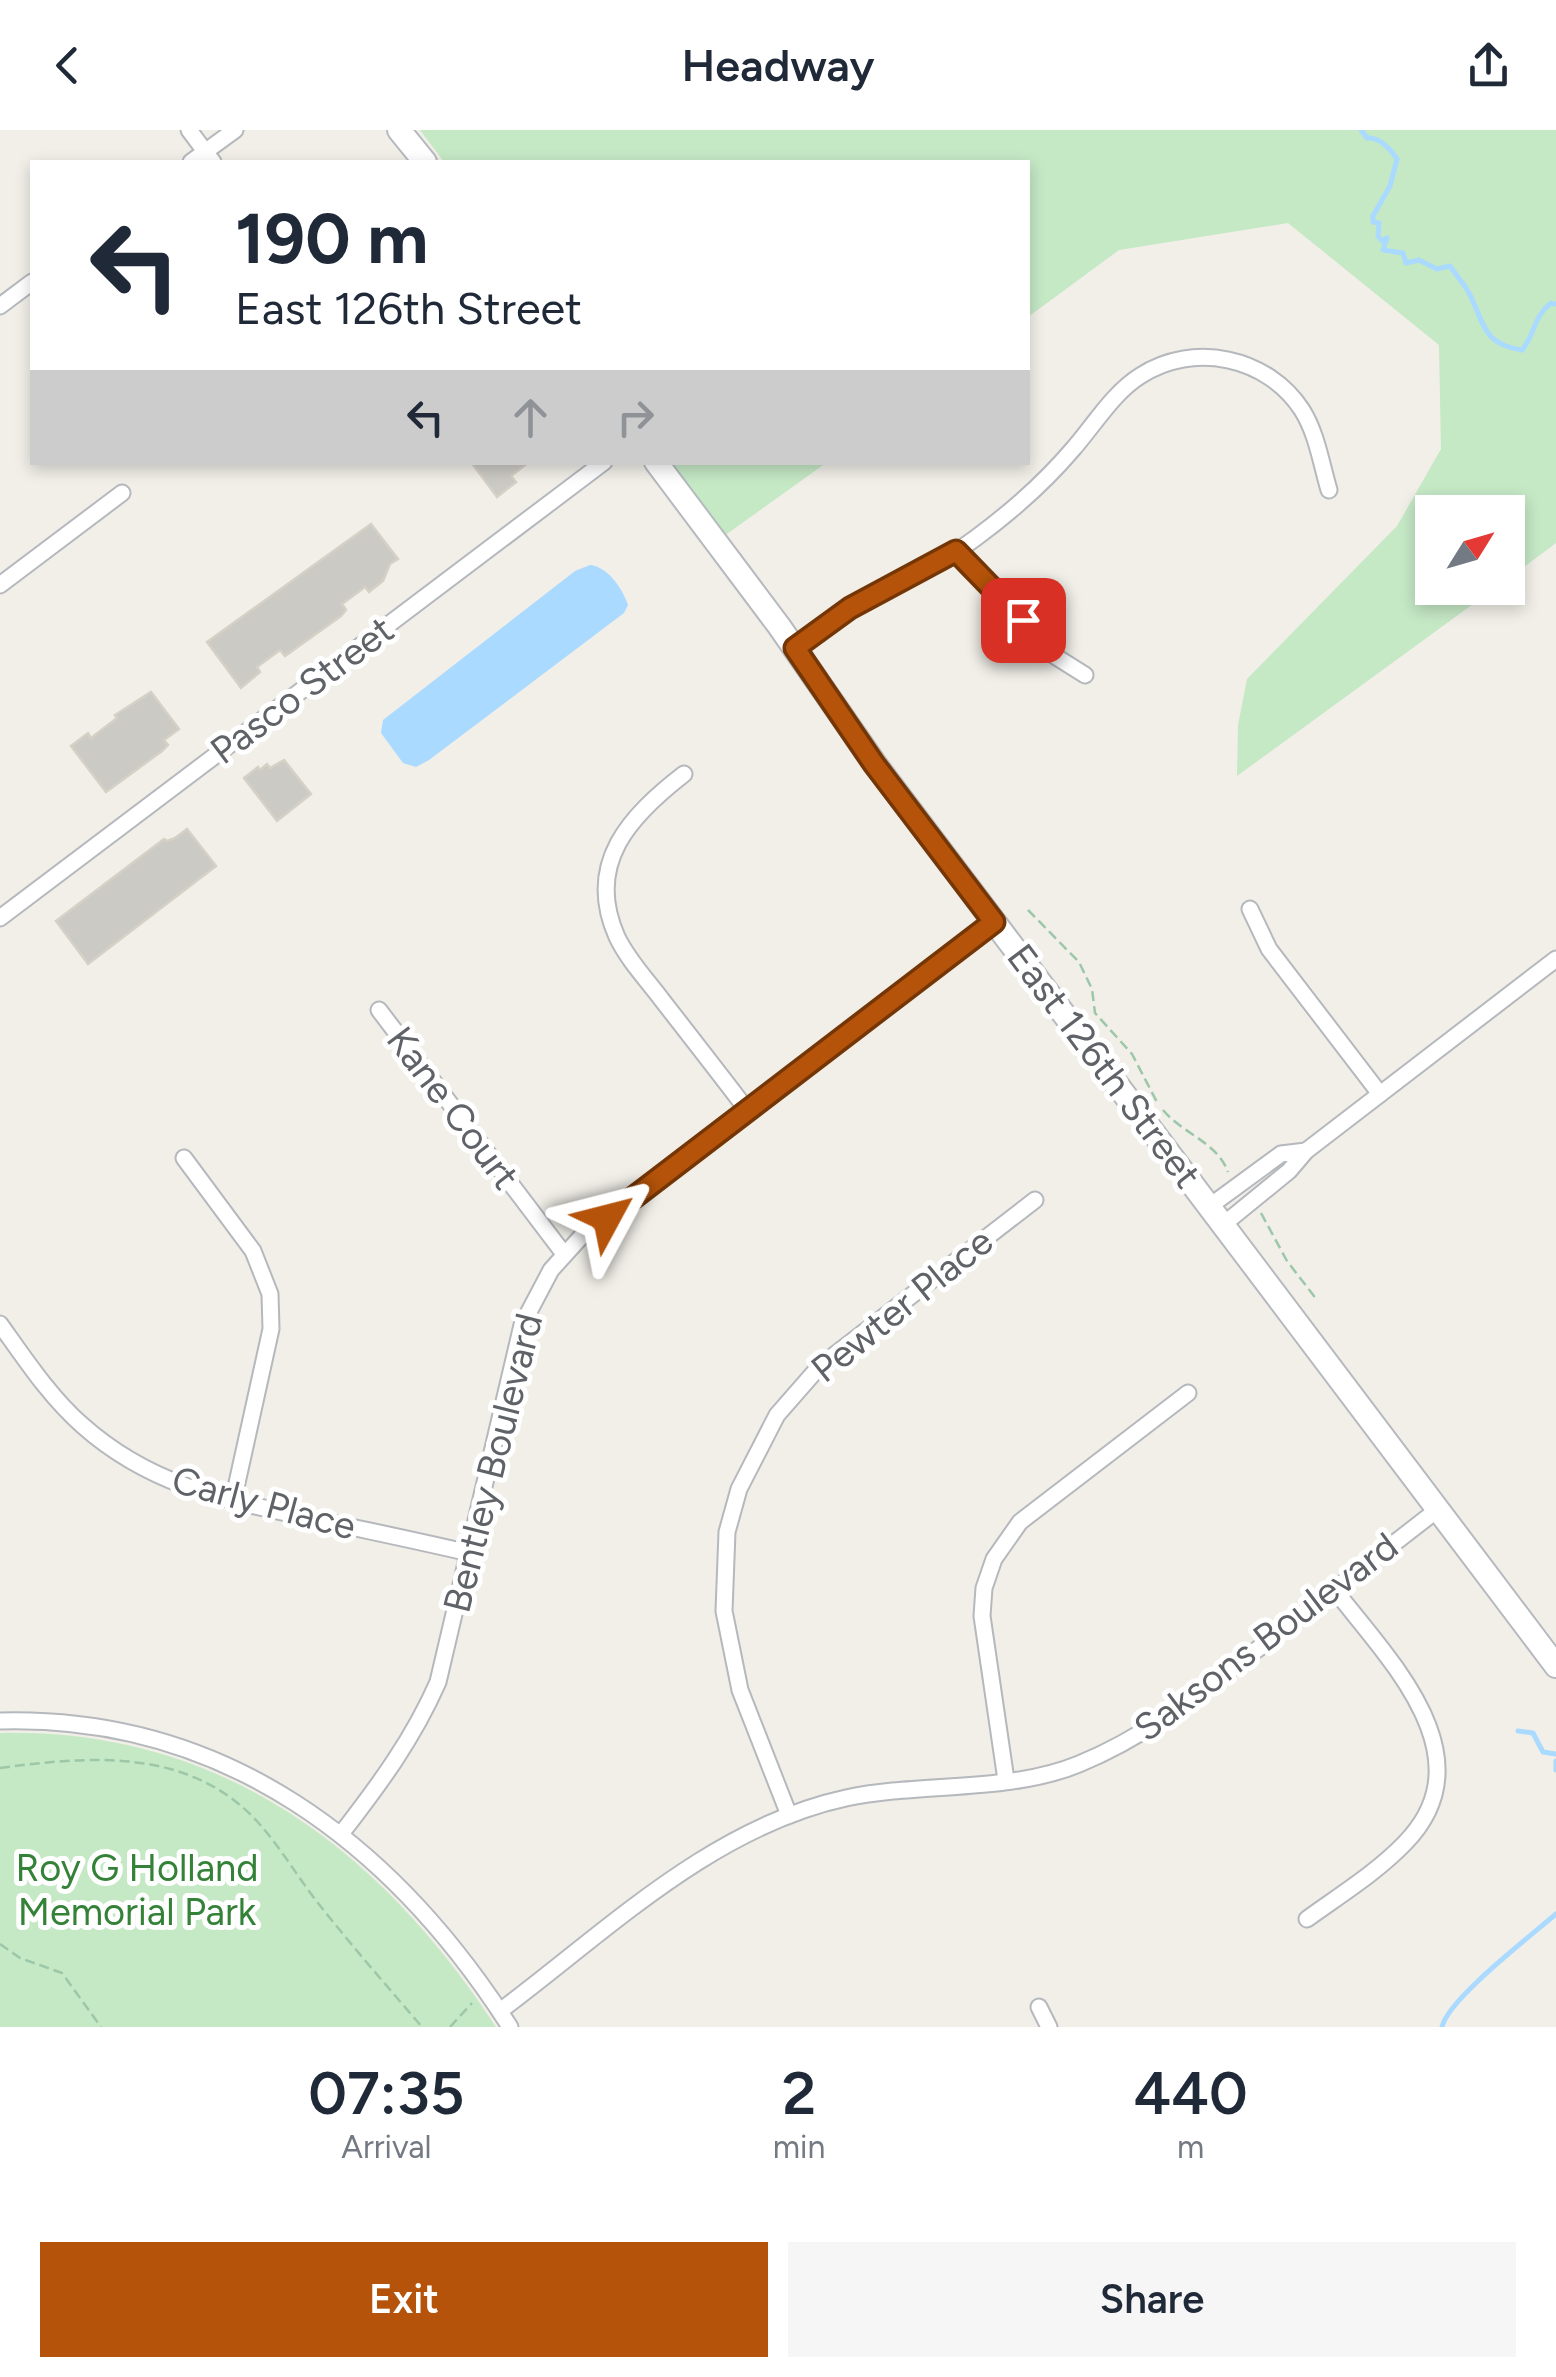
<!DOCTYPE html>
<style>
body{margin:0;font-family:Figtree,sans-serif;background:#f6f6f7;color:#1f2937;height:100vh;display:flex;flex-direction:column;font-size:38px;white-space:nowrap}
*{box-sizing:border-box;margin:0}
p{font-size:32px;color:#747a83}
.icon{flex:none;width:55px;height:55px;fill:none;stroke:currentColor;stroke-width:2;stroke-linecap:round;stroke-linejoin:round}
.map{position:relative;height:1897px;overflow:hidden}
.side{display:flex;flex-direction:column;background:#fff;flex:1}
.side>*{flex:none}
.banner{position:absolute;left:30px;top:30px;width:1000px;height:305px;border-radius:0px;box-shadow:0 5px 15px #0003;background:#fff;color:#1f2937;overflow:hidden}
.needle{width:65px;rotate:53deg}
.buttons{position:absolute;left:1415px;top:365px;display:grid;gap:20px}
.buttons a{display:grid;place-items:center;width:110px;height:110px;border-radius:0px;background:#fff;box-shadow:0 5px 15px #0003;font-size:50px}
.pin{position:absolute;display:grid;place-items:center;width:85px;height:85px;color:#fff;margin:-42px;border-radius:20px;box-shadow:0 5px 15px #0006}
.me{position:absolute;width:110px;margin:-55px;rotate:52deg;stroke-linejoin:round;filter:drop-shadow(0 0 8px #0008)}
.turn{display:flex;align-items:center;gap:35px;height:210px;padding:0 40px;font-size:45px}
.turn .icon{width:130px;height:130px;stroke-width:2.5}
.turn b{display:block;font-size:70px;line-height:85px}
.lanes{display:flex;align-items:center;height:95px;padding:0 40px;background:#0003;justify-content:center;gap:50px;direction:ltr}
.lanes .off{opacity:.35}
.eta{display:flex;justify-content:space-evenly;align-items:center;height:170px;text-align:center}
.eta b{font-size:60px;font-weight:600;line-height:70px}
.button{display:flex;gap:20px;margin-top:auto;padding:20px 40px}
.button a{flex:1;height:115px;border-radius:0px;background:#b45309;color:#fff;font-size:40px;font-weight:600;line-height:115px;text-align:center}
.button a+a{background:#f6f6f7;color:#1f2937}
header{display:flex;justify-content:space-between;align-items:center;height:130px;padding:0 40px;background:#fff;font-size:45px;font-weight:600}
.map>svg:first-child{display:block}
.green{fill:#c5e8c5}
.water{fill:#aadaff}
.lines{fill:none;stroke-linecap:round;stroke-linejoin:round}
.stream{stroke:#aadaff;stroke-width:5}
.building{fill:#cccac5;stroke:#d6d1c6;stroke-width:2.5}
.minor-casing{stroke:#b5b8bc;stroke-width:19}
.secondary-casing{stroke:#b6babf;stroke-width:26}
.path{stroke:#9cc7a9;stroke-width:2.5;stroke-dasharray:10 5;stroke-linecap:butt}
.minor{stroke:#fff;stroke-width:15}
.secondary{stroke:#fff;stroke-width:22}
.route-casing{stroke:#753606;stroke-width:25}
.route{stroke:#b45309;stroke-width:18}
.labels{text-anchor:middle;stroke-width:10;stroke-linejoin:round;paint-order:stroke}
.street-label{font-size:38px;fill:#5f6368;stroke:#fff}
.park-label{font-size:38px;fill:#348238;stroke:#fff}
</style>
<header><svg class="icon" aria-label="back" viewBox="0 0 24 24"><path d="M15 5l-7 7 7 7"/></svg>Headway<svg class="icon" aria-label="share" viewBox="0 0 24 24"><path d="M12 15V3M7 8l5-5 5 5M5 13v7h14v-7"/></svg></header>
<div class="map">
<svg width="1556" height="1897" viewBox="0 0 1556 1897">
<rect width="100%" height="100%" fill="#f1efe8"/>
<g class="green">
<polygon points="420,0 1556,0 1556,413 1508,449 1508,382 1432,382 1432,458 1495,458 1237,646 1238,595 1247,549 1397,396 1441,319 1439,215 1288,93 1119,120 1028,187 1028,32 444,32"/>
<polygon points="669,333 826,333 724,406"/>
<path d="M0,1603c220,-5 380,116 496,294h-496z"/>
</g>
<path class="water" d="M590,435c18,2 32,23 38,40l-4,8 -195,147 -13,7 -13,-4 -22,-30 2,-13 192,-149z"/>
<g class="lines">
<g class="stream">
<path d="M1361,0l6,8c13,-1 24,12 30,21l-7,27 -17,30v6l6,1 -1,13 4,5 5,-3 -4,12 20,3 3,10 13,-3 18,9 13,-3c6,9 14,18 19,27 16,31 13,51 53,57 13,-15 11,-33 29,-47l5,1"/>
<polyline points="1518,1601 1533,1603 1543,1622 1556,1624"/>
<polyline points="1556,1631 1556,1640"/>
<path d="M1442,1897c6,-28 90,-92 114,-113"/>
</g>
</g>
<g class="building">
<polygon points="471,332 529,332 511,346 516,352 497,367"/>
<polygon points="371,394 398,429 390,434 383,451 369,462 365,457 342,474 346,480 341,486 285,526 280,520 257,537 260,542 241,558 207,512"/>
<polygon points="151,562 179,599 164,610 168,615 162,621 106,662 71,616 88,603 91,608 117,588 115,585"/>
<polygon points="284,630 311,664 277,691 244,648 258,637 260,640 267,634 270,638"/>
<polygon points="187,699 216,736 88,834 56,791 164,709 167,711 175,708"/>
</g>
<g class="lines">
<defs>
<g id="minor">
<polyline points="189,0 213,32"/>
<polyline points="191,32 235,0"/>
<polyline points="0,176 32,152"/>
<polyline points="956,421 1050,523 1085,545"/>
<polyline points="0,455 122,363"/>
<path d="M795,519c24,-19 48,-38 75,-53 36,-19 74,-34 107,-59 35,-26 68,-55 96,-88 21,-24 40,-56 67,-73 53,-35 128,-19 162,34 15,24 19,53 27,80"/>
<path d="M684,644c-53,41 -100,89 -67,163 11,23 30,43 45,63 28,36 57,73 85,110"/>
<polyline points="1250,779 1269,819 1380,964"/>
<polyline points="0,788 604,332"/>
<polyline points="379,880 564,1124"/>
<polyline points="1306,1021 1556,829"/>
<polyline points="184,1028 253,1121 270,1164 271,1199 233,1371"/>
<polyline points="1210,1076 1281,1024 1306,1021 1289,1041 1224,1094"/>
<path d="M0,1194c25,35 50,73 82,101 66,59 138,74 223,92 54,12 109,23 164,36"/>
<path d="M0,1591c225,-6 393,123 510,306"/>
<polyline points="1006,1650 982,1486 984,1458 994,1429 1020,1392 1188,1263"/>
<polyline points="789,1685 740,1560 724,1481 727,1402 739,1359 777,1285 819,1237 1035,1070"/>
<path d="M341,1704c38,-49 72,-95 97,-152l84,-357 29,-55 29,-32 414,-316"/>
<path d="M1307,1789c33,-24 69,-46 98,-76 84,-86 -17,-184 -71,-254"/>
<polyline points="1039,1877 1049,1897"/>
<path d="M500,1881c107,-80 212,-184 346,-213 75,-16 163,-5 233,-34 69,-28 125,-74 184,-119 58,-45 116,-90 174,-135"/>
</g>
<g id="secondary">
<polyline points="399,0 425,32"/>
<polyline points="656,332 779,496 875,634 1556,1536"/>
</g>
</defs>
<use href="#minor" class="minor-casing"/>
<use href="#secondary" class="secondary-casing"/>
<g class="path">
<polyline points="1028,780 1079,832 1092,859 1095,883 1132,924 1158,974"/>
<path d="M1163,980c20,24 54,32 65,62"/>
<polyline points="1261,1083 1287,1131 1317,1170"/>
<path d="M0,1638c89,-12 185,-20 253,49 25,26 43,58 65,86 33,42 69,83 104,124"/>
<polyline points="0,1814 20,1828 62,1843 101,1897"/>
<polyline points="450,1897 472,1873"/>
</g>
<use href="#minor" class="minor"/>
<use href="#secondary" class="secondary"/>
</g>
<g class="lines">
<defs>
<polyline id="route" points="607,1088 994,792 874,634 795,518 850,478 956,421 1023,490"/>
</defs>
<use href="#route" class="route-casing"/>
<use href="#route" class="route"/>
</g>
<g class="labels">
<g class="street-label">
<text transform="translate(302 560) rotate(-37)" y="13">Pasco Street</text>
<text transform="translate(1104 936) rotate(53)" y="13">East 126th Street</text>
<text transform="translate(453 978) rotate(53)" y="13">Kane Court</text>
<text transform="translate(902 1175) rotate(-39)" y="13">Pewter Place</text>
<text transform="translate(493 1333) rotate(-76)" y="13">Bentley Boulevard</text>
<text transform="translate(264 1373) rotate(15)" y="13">Carly Place</text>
<text transform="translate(1266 1507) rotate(-37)" y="13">Saksons Boulevard</text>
</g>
<g class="park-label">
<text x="137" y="1751">Roy G Holland<tspan x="137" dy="44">Memorial Park</tspan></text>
</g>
</g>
</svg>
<div class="buttons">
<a><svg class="needle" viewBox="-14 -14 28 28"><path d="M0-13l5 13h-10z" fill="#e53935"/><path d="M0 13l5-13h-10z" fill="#747a83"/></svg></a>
</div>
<div class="pin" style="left:1023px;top:490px;background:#d93025"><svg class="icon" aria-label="arrive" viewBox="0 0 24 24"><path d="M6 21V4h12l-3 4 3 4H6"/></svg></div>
<svg class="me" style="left:607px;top:1088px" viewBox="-20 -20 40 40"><path d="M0-17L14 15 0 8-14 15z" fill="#b45309" stroke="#fff" stroke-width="4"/></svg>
<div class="banner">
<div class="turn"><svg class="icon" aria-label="left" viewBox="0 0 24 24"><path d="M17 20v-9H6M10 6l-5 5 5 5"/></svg><div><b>190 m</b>East 126th Street</div></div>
<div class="lanes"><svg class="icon" aria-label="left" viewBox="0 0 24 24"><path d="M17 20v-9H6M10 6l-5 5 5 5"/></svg><svg class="icon off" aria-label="ahead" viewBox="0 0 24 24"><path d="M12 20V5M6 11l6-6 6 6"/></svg><svg class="icon off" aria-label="right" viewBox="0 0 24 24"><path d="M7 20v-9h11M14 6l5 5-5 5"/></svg></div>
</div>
</div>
<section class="side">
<div class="eta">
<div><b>07:35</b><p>Arrival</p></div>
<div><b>2</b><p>min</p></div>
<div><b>440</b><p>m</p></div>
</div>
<div class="button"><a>Exit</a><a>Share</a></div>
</section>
